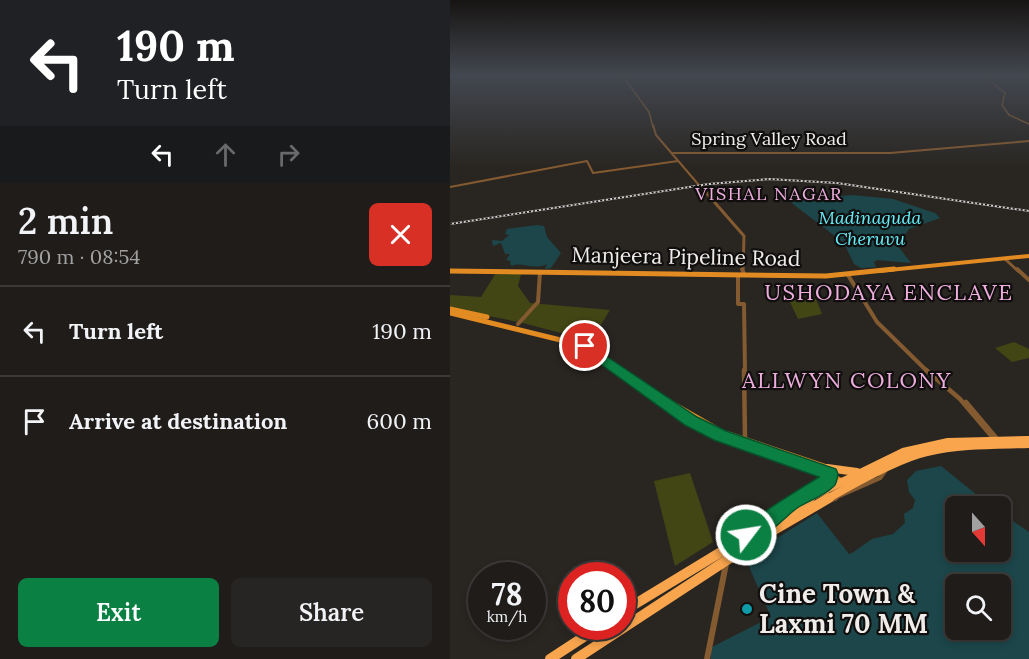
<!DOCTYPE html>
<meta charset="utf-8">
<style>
body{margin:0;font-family:Lora,serif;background:#272523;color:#f1f3f6;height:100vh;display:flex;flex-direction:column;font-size:22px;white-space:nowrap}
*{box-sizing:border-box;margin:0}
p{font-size:20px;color:#a1a1a2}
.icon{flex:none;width:33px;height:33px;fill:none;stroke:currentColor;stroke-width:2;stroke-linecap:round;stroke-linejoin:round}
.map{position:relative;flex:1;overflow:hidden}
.details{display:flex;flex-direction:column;background:#1f1c1a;width:450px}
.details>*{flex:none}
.hud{background:#202124;color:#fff;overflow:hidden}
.needle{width:39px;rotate:159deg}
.buttons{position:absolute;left:495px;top:496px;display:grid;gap:12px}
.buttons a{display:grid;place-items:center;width:66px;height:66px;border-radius:9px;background:#1f1c1a;box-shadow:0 3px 9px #0003,0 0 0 2px #3c3a39;font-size:30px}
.speed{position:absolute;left:18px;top:562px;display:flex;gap:12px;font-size:30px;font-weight:700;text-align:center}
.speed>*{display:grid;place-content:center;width:78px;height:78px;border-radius:50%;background:#1f1c1a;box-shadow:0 3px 9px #0003,0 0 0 2px #3c3a39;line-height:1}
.speed small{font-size:15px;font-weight:400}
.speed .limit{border:9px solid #d22;background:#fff;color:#111}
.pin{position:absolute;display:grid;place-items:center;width:51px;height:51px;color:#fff;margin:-26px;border:3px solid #fff;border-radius:50%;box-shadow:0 2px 6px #0007}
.me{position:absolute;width:66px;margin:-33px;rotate:59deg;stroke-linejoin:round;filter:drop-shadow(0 0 4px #0008)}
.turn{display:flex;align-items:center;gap:21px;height:126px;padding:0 18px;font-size:27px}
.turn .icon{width:78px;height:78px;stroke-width:2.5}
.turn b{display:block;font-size:42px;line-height:51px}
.lanes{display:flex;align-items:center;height:57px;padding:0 18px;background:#0003;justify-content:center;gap:30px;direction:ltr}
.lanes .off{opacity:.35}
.round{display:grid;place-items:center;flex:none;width:63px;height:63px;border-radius:9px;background:#272523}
.summary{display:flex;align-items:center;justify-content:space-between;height:102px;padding:0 18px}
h1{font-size:36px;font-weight:600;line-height:45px}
.primary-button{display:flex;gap:12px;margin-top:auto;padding:12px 18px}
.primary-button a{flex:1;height:69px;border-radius:9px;background:#0b8043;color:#fff;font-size:24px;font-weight:600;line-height:69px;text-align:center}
.primary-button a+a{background:#272523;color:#f1f3f6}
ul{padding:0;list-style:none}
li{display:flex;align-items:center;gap:18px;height:90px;padding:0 18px;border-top:2px solid #3c3a39}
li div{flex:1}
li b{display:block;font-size:22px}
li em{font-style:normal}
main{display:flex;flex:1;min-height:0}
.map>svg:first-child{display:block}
.green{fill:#424514}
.water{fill:#1c464a;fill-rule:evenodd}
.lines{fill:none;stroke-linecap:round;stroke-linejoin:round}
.minor-far5{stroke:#845a30;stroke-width:1.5}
.minor-far4{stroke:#845a30;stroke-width:2}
.minor-far3{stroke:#845a30;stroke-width:3}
.minor-far2{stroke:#845a30;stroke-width:4}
.minor-far1{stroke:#845a30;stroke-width:4.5}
.minor{stroke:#845a30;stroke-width:6}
.major-far2{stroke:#e28b23;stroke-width:4}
.major-far1{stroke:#e28b23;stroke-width:5}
.major{stroke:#e28b23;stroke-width:7}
.highway-far1{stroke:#f9a54e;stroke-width:8}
.highway{stroke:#f9a54e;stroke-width:10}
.rail-casing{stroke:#d1cecc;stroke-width:2}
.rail{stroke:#100f0e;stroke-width:1.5;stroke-dasharray:2;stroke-linecap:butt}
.route{fill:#0b8043;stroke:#07532c;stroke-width:1.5}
.culture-dot{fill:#0f9aa8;stroke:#100f0e;stroke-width:2}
.labels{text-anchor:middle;stroke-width:4.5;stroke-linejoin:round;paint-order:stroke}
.far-street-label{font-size:18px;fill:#efecea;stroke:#100f0e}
.far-neighbourhood-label{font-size:18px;letter-spacing:1.5px;fill:#f0aedf;stroke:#100f0e}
.far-water-label{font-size:18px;font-style:italic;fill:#66edf9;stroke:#100f0e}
.street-label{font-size:21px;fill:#efecea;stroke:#100f0e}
.neighbourhood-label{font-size:22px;letter-spacing:1.5px;fill:#f0aedf;stroke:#100f0e}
.near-poi-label{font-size:26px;font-weight:bold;fill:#efecea;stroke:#100f0e;text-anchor:start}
</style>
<main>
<section class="details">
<div class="hud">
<div class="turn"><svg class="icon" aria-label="left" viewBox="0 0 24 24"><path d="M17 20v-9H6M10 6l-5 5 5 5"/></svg><div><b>190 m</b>Turn left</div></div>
<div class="lanes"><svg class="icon" aria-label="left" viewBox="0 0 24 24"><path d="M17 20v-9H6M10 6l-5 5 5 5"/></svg><svg class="icon off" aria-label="ahead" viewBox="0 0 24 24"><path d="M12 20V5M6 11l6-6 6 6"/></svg><svg class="icon off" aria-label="right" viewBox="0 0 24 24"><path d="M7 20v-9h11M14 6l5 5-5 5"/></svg></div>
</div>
<div class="summary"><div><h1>2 min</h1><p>790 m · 08:54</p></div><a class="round" style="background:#d93025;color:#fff"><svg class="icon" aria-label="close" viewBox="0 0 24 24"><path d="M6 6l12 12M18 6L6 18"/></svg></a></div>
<ul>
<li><svg class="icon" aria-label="left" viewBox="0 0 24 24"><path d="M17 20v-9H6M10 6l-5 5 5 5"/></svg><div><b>Turn left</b></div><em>190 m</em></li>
<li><svg class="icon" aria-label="arrive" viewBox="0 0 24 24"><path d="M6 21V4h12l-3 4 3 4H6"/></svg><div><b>Arrive at destination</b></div><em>600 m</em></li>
</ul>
<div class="primary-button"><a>Exit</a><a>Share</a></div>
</section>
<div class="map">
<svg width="579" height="659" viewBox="0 0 579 659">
<rect width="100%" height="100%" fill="#292622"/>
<g class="green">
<polygon points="46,273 71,274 68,286 80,303 160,310 141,341 73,323 0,308 0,295 31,297"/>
<polygon points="366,299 372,314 348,319 339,300"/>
<polygon points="564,342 579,349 579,358 562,362 545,348"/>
<polygon points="240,473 263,542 225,566 204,481"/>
</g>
<g class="water">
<polygon points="402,195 443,199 485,213 490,218 459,229 447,245 461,263 427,260 424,262 426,267 411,268 404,264 394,243 339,201"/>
<path d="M87,225l7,1 3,11 14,16 -10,15 -6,1 2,-5c-14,7 -26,-3 -35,2l-2,-2 1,-3 -5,-1 4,-6h-5l-4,-11 -8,3 -1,-6 10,1 7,-6 -4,-1 2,-5z"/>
<path d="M491,466l51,41h-36v45h44l1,-39 28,19v127h-318l-1,-11 61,-31 -21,-48 -3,-12 70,-44 32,41 3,-1 20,-14 21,-5 12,-11 -1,-9 9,-6 2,-8 -6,-8 -2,-12 9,-9zM506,585h44v45h-44z"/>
</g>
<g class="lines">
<g class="minor-far5">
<polyline points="172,75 199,112 203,127"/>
<polyline points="532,75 555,93 552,105 559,115 579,124"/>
</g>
<g class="minor-far4">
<polyline points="203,125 206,135 248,184"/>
<polyline points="223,153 440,153 579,141"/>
<polyline points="250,186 254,190"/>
<polyline points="0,187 137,161 143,173 228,161"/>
</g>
<g class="minor-far3">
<polyline points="253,189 294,236 293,271"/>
<polyline points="555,259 568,271"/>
</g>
<g class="minor-far2">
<polyline points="292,269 294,274"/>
<polyline points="567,269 579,280"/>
<polyline points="398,275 427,322 478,372"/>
<polyline points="288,276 288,304 294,304 295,372"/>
<polyline points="68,324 88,302 90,272"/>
</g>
<g class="minor-far1">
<polyline points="294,370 295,439"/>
<polyline points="476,370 510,399 544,439"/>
<polyline points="516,402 548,440"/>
<polyline points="382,499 430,478 435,471"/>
</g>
<g class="minor">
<polyline points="382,499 385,498"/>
<polyline points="257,659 276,564"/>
</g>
<polyline class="major-far2" points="429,271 579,256"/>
<g class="major-far1">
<polyline points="0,271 376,276 444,269"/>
<polyline points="0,309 37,317"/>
<polyline points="0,313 135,346 172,372"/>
</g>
<g class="major">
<path d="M170,370c32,23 63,50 100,66 41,18 84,26 124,47"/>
<polyline points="213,399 267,430"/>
<polyline points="279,435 377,468"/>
</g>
<g class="highway-far1">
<polyline points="377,468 407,472"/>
<polyline points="349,499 377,481 379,474"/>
<polyline points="357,499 453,452 498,442 579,440"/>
<path d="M377,499c26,-15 72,-41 100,-47 33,-8 68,-7 102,-8"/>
</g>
<g class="highway">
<polyline points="333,510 351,498"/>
<polyline points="172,612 360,498"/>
<polyline points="100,659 149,627"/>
<polyline points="126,659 312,537 379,498"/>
</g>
<defs>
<polyline id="rail" points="0,224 259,184 319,179 387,183 579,211"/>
</defs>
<use href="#rail" class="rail-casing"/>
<use href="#rail" class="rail"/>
</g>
<linearGradient id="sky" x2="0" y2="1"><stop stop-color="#171513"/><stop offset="0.45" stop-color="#43474f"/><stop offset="1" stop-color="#43474f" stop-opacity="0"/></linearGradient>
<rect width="579" height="167" fill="url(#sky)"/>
<path class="route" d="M135,342l112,75 29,14 110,38 2,5c-1,4 -1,10 -5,13 -9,9 -25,14 -36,21 -15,11 -38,40 -58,33l-3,-6c5,-11 69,-49 83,-58l-105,-37 -29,-15 -105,-76v-6z"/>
<circle class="culture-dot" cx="297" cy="609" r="6"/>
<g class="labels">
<g class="far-street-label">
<text x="319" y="145">Spring Valley Road</text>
</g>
<g class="far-neighbourhood-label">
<text x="319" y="200">VISHAL NAGAR</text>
</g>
<g class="far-water-label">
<text x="420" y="224">Madinaguda<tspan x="420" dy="21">Cheruvu</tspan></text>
</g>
<g class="street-label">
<text transform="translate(236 257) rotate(1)" y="7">Manjeera Pipeline Road</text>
</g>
<g class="neighbourhood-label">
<text x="439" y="300">USHODAYA ENCLAVE</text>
<text x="397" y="388">ALLWYN COLONY</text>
</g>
<g class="near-poi-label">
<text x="309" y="603">Cine Town &amp;<tspan x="309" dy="30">Laxmi 70 MM</tspan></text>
</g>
</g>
</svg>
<div class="buttons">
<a><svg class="needle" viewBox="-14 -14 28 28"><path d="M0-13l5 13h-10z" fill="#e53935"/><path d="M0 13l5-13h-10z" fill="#a1a1a2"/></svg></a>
<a><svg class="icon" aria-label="search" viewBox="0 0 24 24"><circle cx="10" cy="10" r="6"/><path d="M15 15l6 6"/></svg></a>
</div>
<div class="speed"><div>78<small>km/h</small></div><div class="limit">80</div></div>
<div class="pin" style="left:135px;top:346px;background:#d93025"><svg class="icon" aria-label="arrive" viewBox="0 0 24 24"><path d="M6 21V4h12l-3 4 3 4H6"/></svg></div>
<svg class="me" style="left:296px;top:535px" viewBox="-20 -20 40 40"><circle r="17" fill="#0b8043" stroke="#fff" stroke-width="3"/><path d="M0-11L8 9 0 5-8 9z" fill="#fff"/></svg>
</div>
</main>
